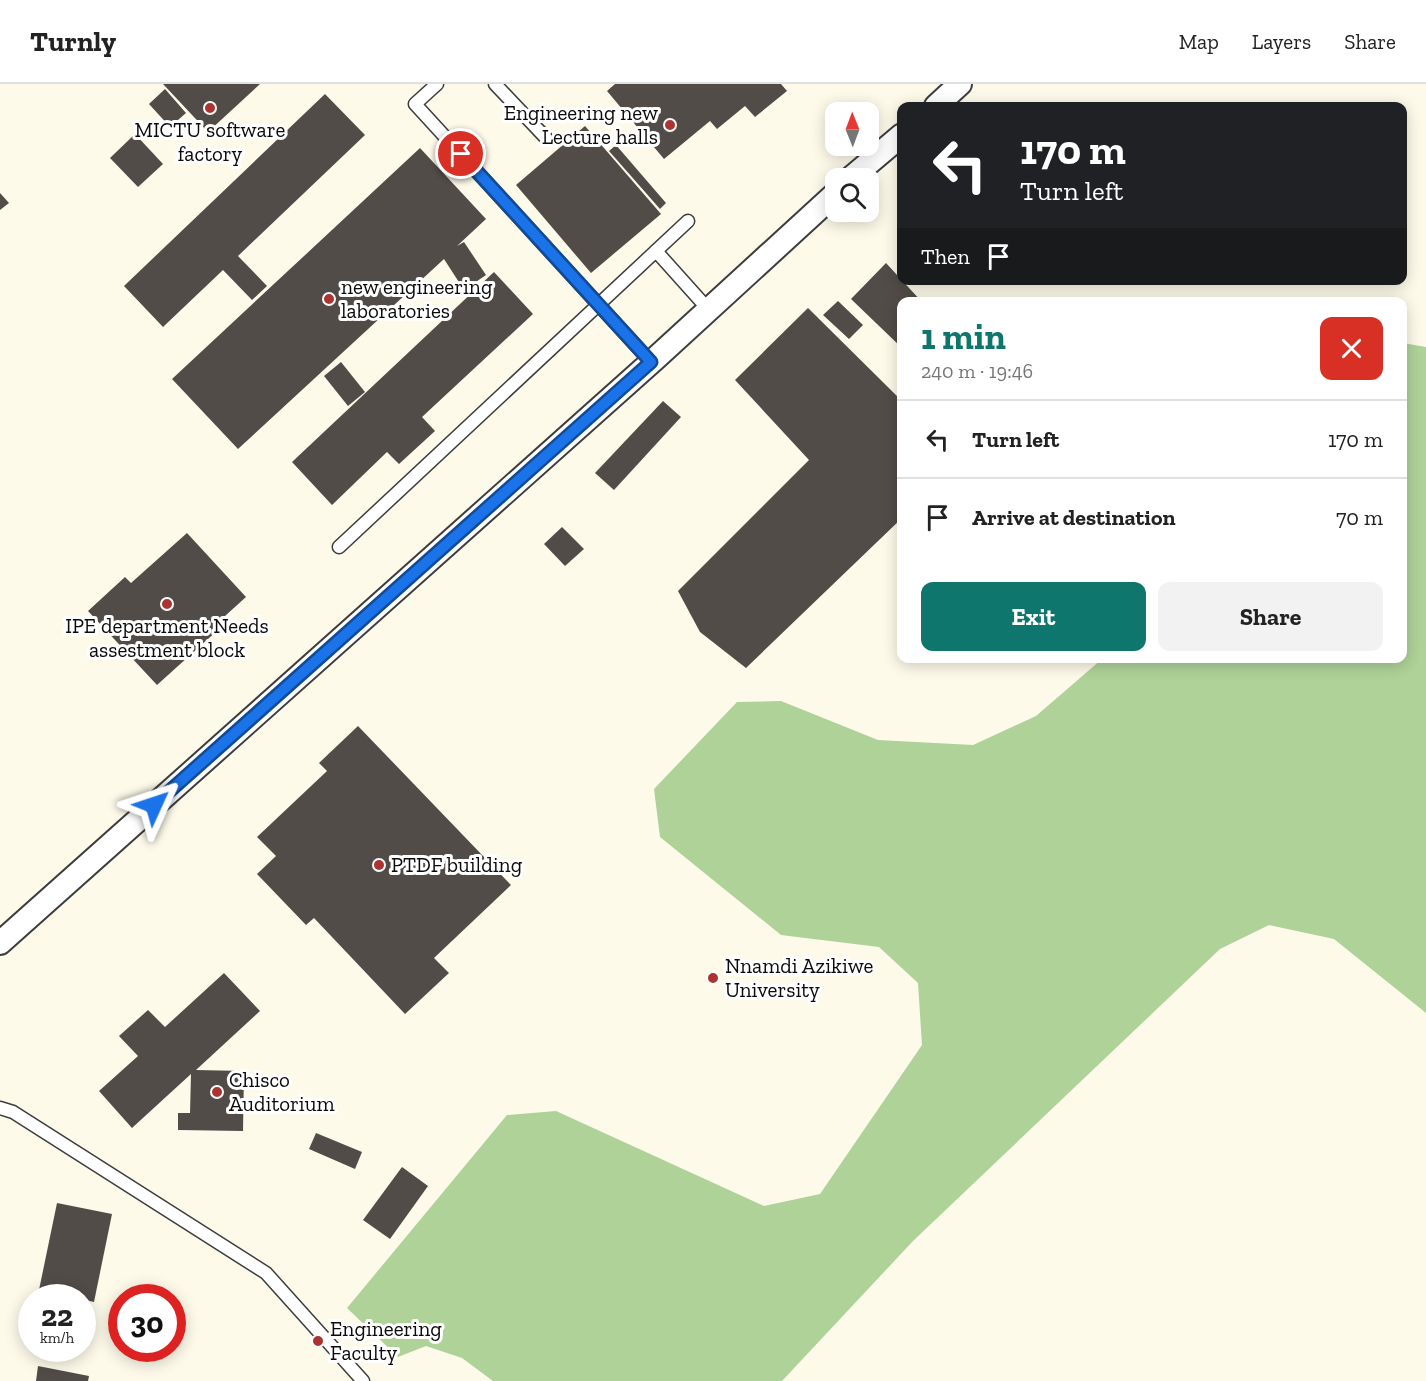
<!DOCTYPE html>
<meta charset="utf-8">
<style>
body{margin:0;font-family:"Zilla Slab",serif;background:#f2f2f2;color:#222;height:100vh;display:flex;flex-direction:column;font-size:22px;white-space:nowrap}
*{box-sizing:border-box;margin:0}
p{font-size:20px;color:#767676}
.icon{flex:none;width:33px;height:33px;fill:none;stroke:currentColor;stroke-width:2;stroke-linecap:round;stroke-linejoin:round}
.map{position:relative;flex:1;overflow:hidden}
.panel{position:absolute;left:897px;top:213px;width:510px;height:366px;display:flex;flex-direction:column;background:#fff;border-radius:12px;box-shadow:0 3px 15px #0003}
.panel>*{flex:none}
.guide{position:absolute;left:897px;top:18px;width:510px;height:183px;border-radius:12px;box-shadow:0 3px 15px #0003;background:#202124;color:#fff;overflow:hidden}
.needle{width:39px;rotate:359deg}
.fabs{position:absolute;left:825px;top:18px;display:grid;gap:12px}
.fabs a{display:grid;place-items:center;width:54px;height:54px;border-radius:12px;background:#fff;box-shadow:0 3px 15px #0003;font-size:30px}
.speed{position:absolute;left:18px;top:1200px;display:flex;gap:12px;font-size:30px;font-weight:700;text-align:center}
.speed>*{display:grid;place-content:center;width:78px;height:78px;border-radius:50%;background:#fff;box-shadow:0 3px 15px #0003;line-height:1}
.speed small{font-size:15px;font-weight:400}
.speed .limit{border:9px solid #d22;background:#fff;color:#111}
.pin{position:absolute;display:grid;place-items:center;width:51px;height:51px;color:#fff;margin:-26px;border:3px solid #fff;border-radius:50%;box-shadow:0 2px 6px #0007}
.me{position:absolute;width:66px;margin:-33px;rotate:48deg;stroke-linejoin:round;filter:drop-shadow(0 0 4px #0008)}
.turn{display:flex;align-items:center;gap:21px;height:126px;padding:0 24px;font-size:27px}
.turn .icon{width:78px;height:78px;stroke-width:2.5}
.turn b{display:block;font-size:42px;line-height:51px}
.then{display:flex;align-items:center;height:57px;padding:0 24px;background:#0003;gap:12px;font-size:22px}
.round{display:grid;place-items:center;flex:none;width:63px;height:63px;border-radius:12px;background:#f2f2f2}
.headline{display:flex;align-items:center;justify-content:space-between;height:102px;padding:0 24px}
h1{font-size:36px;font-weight:700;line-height:45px;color:#0f766e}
.button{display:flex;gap:12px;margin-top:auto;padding:12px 24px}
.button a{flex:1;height:69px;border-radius:12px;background:#0f766e;color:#fff;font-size:24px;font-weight:700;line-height:69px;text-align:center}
.button a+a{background:#f2f2f2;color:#222}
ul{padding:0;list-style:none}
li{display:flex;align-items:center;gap:18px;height:78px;padding:0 24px;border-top:2px solid #e0e0e0}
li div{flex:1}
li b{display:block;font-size:22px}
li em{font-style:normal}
header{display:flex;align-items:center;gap:36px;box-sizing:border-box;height:84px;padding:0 30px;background:#fff;border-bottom:2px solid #e0e0e0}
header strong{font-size:28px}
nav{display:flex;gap:33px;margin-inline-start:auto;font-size:21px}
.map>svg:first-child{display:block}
.forest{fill:#aed298}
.building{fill:#524c48}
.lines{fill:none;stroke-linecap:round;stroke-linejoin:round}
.service-casing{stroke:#3d3d3d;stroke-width:15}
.minor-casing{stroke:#3d3d3d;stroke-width:26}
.service{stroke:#fff;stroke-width:12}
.minor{stroke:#fff;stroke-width:22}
.route-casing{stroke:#114b97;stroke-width:15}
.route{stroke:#1a73e8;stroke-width:10}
.poi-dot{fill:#ab3431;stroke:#fff;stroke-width:2}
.labels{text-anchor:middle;stroke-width:6;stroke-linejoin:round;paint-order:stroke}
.poi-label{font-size:21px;fill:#0a0a0a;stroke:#fff;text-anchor:start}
</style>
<header>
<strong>Turnly</strong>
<nav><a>Map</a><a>Layers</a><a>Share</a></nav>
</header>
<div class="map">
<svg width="1426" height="1297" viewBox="0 0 1426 1297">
<rect width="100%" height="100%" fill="#fdfaea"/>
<polygon class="forest" points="1403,259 1426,263 1426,929 1334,855 1269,841 1220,865 913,1157 782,1297 493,1297 462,1274 426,1262 398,1273 347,1224 507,1031 556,1027 764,1122 820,1110 922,961 918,899 879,863 781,851 660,753 654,705 737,618 781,617 878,656 973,661 1036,632 1102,575 1402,574"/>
<g class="building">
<polygon points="163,0 260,0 208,48"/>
<polygon points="615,0 781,0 787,7 755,33 745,22 717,45 710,37 664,75 607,7"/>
<polygon points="165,5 186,29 170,43 149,20"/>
<polygon points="325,10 365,51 238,172 267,202 252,216 223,186 163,243 124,202"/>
<polygon points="585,42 661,130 591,189 516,101"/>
<polygon points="135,50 163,80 138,103 110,74"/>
<polygon points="616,61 666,119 660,125 609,67"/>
<polygon points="420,64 486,135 457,162 464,158 486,191 464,206 444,175 238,365 172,295"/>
<polygon points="0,109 9,119 0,126"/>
<polygon points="886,179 922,218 902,218 902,264 851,215"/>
<polygon points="494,188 533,230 422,333 435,347 399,380 387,368 332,421 292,378"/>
<polygon points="838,217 863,241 849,255 823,231"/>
<polygon points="808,224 902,317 902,434 746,584 700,548 678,507 809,376 735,296"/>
<polygon points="341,278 365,308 348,322 324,292"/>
<polygon points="663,317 681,333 614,406 595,389"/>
<polygon points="562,443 584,465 565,482 544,460"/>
<polygon points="187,449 246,513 225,532 229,536 157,601 88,527 125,493 131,499"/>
<polygon points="358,642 511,801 434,874 449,889 405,930 314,834 306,841 257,790 276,772 257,753 327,687 319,679"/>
<polygon points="224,889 260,927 196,986 244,987 243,1047 178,1046 178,1029 190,1029 191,990 132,1044 99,1007 138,972 119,952 148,926 165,943"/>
<polygon points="316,1049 362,1068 355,1085 309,1065"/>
<polygon points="402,1083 428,1102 390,1155 363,1136"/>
<polygon points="57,1119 112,1130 94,1218 39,1206"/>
<polygon points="38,1282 89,1292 88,1297 36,1297"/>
</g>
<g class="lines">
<defs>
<g id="service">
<polyline points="437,0 415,20 651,278"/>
<polyline points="495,0 546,54"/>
<polyline points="656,167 708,225"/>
<polyline points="339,463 688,137"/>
<polyline points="0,1024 13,1028 266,1189 363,1297"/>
</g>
<g id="minor">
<polyline points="936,22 960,0"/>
<polyline points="851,94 902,51"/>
<polyline points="0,859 657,273 836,109"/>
</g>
</defs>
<use href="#service" class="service-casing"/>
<use href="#minor" class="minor-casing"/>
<use href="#service" class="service"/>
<use href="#minor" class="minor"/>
</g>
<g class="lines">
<defs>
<polyline id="route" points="154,721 651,278 461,70"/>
</defs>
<use href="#route" class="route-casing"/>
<use href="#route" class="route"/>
</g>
<g class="poi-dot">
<circle cx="210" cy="24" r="6"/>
<circle cx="670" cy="41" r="6"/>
<circle cx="329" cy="215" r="6"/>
<circle cx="167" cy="520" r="6"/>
<circle cx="379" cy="781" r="6"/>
<circle cx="713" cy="894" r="6"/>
<circle cx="217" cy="1008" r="6"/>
<circle cx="318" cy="1257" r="6"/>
</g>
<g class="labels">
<g class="poi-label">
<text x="658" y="36" text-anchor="end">Engineering new<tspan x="658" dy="24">Lecture halls</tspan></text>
<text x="210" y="53" text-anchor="middle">MICTU software<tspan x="210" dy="24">factory</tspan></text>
<text x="341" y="210">new engineering<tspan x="341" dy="24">laboratories</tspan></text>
<text x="167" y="549" text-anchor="middle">IPE department Needs<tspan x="167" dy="24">assestment block</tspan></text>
<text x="391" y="788">PTDF building</text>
<text x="725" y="889">Nnamdi Azikiwe<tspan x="725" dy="24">University</tspan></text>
<text x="229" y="1003">Chisco<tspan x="229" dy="24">Auditorium</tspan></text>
<text x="330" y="1252">Engineering<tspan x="330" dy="24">Faculty</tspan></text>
</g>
</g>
</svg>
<div class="fabs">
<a><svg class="needle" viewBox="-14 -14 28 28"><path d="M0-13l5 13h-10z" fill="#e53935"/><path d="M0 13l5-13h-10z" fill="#767676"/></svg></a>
<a><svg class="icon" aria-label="search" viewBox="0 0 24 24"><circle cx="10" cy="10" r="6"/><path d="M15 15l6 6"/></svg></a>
</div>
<div class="speed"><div>22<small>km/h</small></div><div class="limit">30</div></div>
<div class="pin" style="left:461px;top:70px;background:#d93025"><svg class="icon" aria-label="arrive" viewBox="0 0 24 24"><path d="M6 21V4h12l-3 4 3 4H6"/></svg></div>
<svg class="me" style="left:154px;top:721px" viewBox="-20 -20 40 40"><path d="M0-17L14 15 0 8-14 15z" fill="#1a73e8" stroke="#fff" stroke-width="4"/></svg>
<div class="guide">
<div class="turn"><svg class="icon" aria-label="left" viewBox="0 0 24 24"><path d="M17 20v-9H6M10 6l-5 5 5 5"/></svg><div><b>170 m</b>Turn left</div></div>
<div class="then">Then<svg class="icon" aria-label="arrive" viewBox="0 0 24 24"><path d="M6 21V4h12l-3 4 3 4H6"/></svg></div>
</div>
<section class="panel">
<div class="headline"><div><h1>1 min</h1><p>240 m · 19:46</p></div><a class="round" style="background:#d93025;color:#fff"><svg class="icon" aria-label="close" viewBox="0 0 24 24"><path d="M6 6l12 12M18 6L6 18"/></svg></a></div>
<ul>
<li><svg class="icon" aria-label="left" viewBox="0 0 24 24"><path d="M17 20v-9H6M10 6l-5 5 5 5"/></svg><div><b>Turn left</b></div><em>170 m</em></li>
<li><svg class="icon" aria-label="arrive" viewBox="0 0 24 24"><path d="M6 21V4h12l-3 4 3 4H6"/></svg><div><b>Arrive at destination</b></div><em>70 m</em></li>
</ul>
<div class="button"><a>Exit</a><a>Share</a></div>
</section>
</div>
